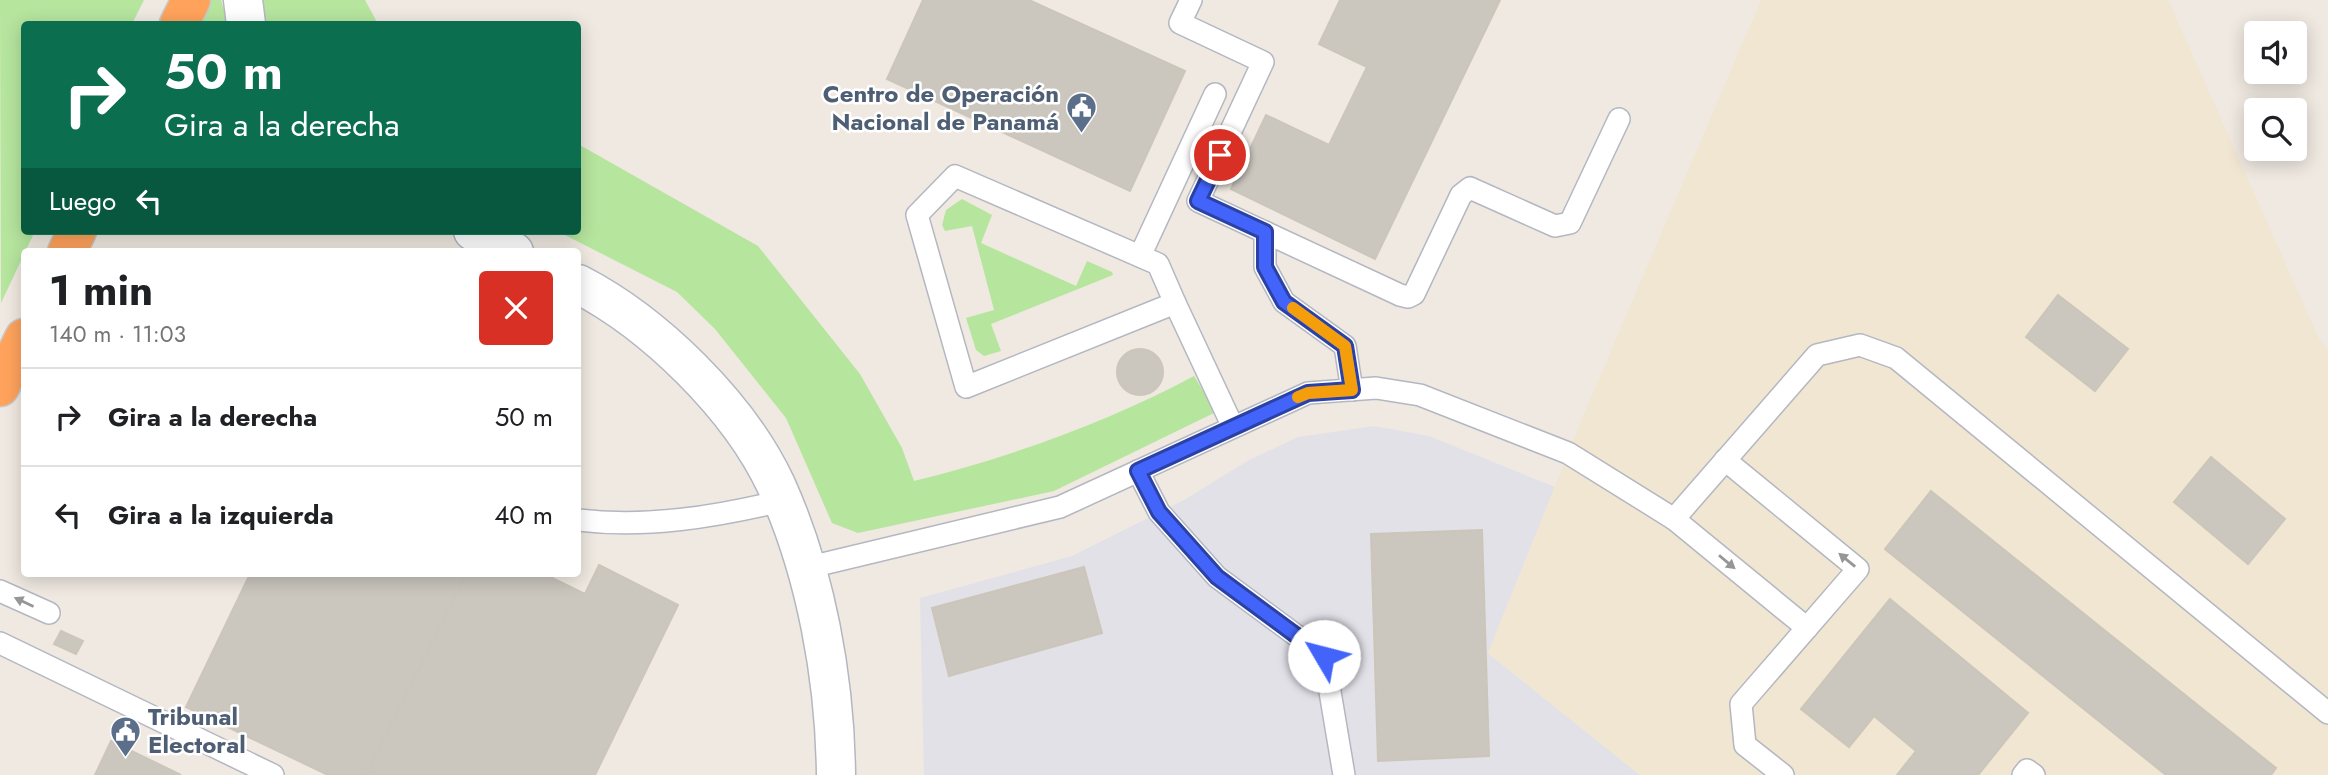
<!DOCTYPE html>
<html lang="es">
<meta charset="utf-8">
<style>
body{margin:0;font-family:Jost,sans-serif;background:#f2f2f2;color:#202124;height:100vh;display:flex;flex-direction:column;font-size:26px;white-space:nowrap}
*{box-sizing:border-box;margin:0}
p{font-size:23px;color:#757577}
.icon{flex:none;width:38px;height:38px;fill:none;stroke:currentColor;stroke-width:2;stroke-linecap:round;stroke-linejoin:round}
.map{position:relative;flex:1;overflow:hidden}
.drawer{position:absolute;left:21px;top:248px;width:560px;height:329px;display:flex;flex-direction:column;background:#fff;border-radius:7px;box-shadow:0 4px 18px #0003}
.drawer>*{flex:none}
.top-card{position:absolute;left:21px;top:21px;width:560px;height:214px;border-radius:7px;box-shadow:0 4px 18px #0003;background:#0b6e4f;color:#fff;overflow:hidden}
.controls{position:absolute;left:2244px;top:21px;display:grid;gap:14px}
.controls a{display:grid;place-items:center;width:63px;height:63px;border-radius:7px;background:#fff;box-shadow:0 4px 18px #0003;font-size:35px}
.pin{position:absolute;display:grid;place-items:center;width:60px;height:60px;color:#fff;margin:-30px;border:4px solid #fff;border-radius:50%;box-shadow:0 2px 7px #0007}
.me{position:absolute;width:77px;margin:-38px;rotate:307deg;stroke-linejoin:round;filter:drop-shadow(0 0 5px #0008)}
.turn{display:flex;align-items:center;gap:24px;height:147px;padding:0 28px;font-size:32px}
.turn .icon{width:91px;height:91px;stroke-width:2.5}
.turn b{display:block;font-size:49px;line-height:60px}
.then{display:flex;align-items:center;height:66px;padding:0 28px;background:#0003;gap:14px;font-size:26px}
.round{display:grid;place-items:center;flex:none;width:74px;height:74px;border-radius:7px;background:#f2f2f2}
.overview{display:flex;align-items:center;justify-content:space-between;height:119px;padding:0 28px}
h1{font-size:42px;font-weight:700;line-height:52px}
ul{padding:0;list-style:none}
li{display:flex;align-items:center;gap:21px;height:98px;padding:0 28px;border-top:2px solid #e0e0e0}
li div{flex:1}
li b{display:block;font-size:26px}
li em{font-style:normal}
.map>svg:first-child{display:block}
.industrial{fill:#e3e1e8}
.education{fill:#f0e6d1}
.green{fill:#b6e59e}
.building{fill:#cbc7bf;stroke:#cbc5ba;stroke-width:2}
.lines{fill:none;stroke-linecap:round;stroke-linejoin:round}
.lane-casing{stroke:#b4b7c1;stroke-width:24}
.secondary-casing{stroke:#b4b7c1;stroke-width:41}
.highway-casing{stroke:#c9c9c9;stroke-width:41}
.lane{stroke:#fff;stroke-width:21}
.secondary{stroke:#fff;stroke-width:38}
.highway{stroke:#ffa35c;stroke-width:38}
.oneway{fill:#969696}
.route-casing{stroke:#2b41a3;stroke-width:18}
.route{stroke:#4264fb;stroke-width:12}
.slow{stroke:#f59e0b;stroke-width:12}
.labels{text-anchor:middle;stroke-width:5;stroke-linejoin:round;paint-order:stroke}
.service-label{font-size:24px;font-weight:bold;fill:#4e5e75;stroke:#fff;text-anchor:end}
</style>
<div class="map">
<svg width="2328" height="775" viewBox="0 0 2328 775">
<rect width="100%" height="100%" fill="#efe9e1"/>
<polygon class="industrial" points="1374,426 1429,436 1555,487 1488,653 1640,775 924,775 920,598 1072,556 1184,500 1249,460 1298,437"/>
<polygon class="education" points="1761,0 2168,0 2320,341 2328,349 2328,775 1640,775 1488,653 1584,414"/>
<g class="green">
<polygon points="0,0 144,0 132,24 24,24 24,231 35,231 1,303"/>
<polygon points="209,0 221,0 228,24 197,24"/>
<polygon points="256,0 365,0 378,24 262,24"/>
<path d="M578,144l180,102 102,128 42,74 12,33c94,-23 194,-59 280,-105l22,36 -162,79 -196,42 -26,-10 -46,-105 -71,-89 -38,-37 -120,-61h21z"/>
<polygon points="962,199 992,215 981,243 1076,286 1087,261 1112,272 1113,275 991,324 1001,351 984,356 976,350 966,318 994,310 972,226 945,231 942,225 946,210"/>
</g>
<g class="building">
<polygon points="923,0 1029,0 1185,71 1130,191 887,79"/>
<polygon points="1340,0 1500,0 1375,259 1231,189 1266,115 1329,145 1367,67 1319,44"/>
<polygon points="2058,295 2128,349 2095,391 2026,337"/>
<circle cx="1140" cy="372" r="23"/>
<polygon points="2211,457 2285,519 2248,564 2174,502"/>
<polygon points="1931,491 2276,768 2271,775 2166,775 1885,549"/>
<polygon points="1482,530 1489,756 1378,761 1371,534"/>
<polygon points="599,565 678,605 595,775 366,775 466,574 544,574 585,594"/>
<polygon points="1084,567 1102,633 949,676 932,608"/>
<polygon points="250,574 466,574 366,775 328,775 186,707"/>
<polygon points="1890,599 2028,713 1978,775 1897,775 1916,751 1874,716 1849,747 1801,709"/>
<polygon points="61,631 83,641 76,654 54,644"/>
<polygon points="111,741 181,775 95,775"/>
</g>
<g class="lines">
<defs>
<g id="lane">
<polyline points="1191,0 1180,23 1263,62 1198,201 1400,295 1408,297 1414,294 1461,195 1470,188 1555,226 1570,223 1619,119"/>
<polygon points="955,176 1158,264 1175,303 966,387 917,215"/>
<polyline points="1265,232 1265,267 1284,302 1345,346 1352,390"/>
<polyline points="1140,256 1215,94"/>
<polyline points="1175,303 1233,427"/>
<polyline points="1725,460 1858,569 1741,704 1745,745 1783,775"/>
<polyline points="1138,471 1159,512 1217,577 1324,656 1344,775"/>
<polyline points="1674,519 1817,355 1860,345 1896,358 2328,713"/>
<path d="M578,520c69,8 136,-3 203,-19"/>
<polyline points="806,568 1060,507 1308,393 1376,388 1420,395 1568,453 1674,519 1807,628"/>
<polyline points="0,591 49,613"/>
<polyline points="0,643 273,775"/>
<polyline points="2023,775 2027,770 2034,775"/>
</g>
<g id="secondary">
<polyline points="243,0 246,24"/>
<polyline points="473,231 514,252"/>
<path d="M578,284c76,39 161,122 198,201 40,88 59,194 60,290"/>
</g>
<g id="highway">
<polyline points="179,24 191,0"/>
<polyline points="67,252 77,231"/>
<polyline points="0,387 24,338"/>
</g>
</defs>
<use href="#lane" class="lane-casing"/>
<use href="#secondary" class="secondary-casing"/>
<use href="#highway" class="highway-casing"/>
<use href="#lane" class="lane"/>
<use href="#secondary" class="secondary"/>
<use href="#highway" class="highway"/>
</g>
<defs><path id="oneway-solid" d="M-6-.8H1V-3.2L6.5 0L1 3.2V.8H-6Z" transform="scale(1.75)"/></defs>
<g class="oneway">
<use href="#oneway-solid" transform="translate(1847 560) rotate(-141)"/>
<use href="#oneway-solid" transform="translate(1727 562) rotate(40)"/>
<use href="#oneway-solid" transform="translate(24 602) rotate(-155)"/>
</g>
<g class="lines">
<defs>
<polyline id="route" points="1220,155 1198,201 1265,232 1265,267 1284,302 1345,346 1352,390 1308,393 1138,471 1159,512 1217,577 1324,656"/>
</defs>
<use href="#route" class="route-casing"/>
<use href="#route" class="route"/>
<polyline class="slow" points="1293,308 1345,346 1352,390 1308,393 1298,397"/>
</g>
<defs>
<symbol id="civic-pin" viewBox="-11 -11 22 30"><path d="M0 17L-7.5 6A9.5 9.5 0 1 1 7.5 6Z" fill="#5c6f8a" stroke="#fff"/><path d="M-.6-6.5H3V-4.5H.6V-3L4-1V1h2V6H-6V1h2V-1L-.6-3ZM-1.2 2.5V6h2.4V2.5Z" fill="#fff"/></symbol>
</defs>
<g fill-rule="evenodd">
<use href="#civic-pin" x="1064" y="90" width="35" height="47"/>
<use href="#civic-pin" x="108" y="714" width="35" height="47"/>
</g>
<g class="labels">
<g class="service-label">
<text x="1059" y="102">Centro de Operación<tspan x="1059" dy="28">Nacional de Panamá</tspan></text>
<text x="148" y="725" text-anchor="start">Tribunal<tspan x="148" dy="28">Electoral</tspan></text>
</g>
</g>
</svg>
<div class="controls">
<a><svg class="icon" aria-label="sound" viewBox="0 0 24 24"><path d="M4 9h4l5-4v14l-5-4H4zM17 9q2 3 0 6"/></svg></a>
<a><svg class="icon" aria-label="search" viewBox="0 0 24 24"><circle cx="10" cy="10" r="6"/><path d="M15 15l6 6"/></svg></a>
</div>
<div class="pin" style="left:1220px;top:155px;background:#d93025"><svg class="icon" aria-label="arrive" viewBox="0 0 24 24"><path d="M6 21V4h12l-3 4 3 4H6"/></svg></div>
<svg class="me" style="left:1324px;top:656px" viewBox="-20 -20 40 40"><circle r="19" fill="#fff"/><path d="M0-13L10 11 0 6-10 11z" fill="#4264fb"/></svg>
<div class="top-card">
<div class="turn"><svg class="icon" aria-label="right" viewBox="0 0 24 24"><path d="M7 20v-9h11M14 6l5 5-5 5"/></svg><div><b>50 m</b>Gira a la derecha</div></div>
<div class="then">Luego<svg class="icon" aria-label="left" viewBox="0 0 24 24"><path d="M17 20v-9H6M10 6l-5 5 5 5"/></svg></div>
</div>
<section class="drawer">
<div class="overview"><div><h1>1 min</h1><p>140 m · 11:03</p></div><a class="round" style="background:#d93025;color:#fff"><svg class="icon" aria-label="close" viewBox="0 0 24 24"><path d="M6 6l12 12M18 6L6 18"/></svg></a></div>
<ul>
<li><svg class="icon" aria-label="right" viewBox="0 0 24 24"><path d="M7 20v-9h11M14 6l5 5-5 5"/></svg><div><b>Gira a la derecha</b></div><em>50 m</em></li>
<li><svg class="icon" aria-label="left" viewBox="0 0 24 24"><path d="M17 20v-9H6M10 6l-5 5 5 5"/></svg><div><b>Gira a la izquierda</b></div><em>40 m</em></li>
</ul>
</section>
</div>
